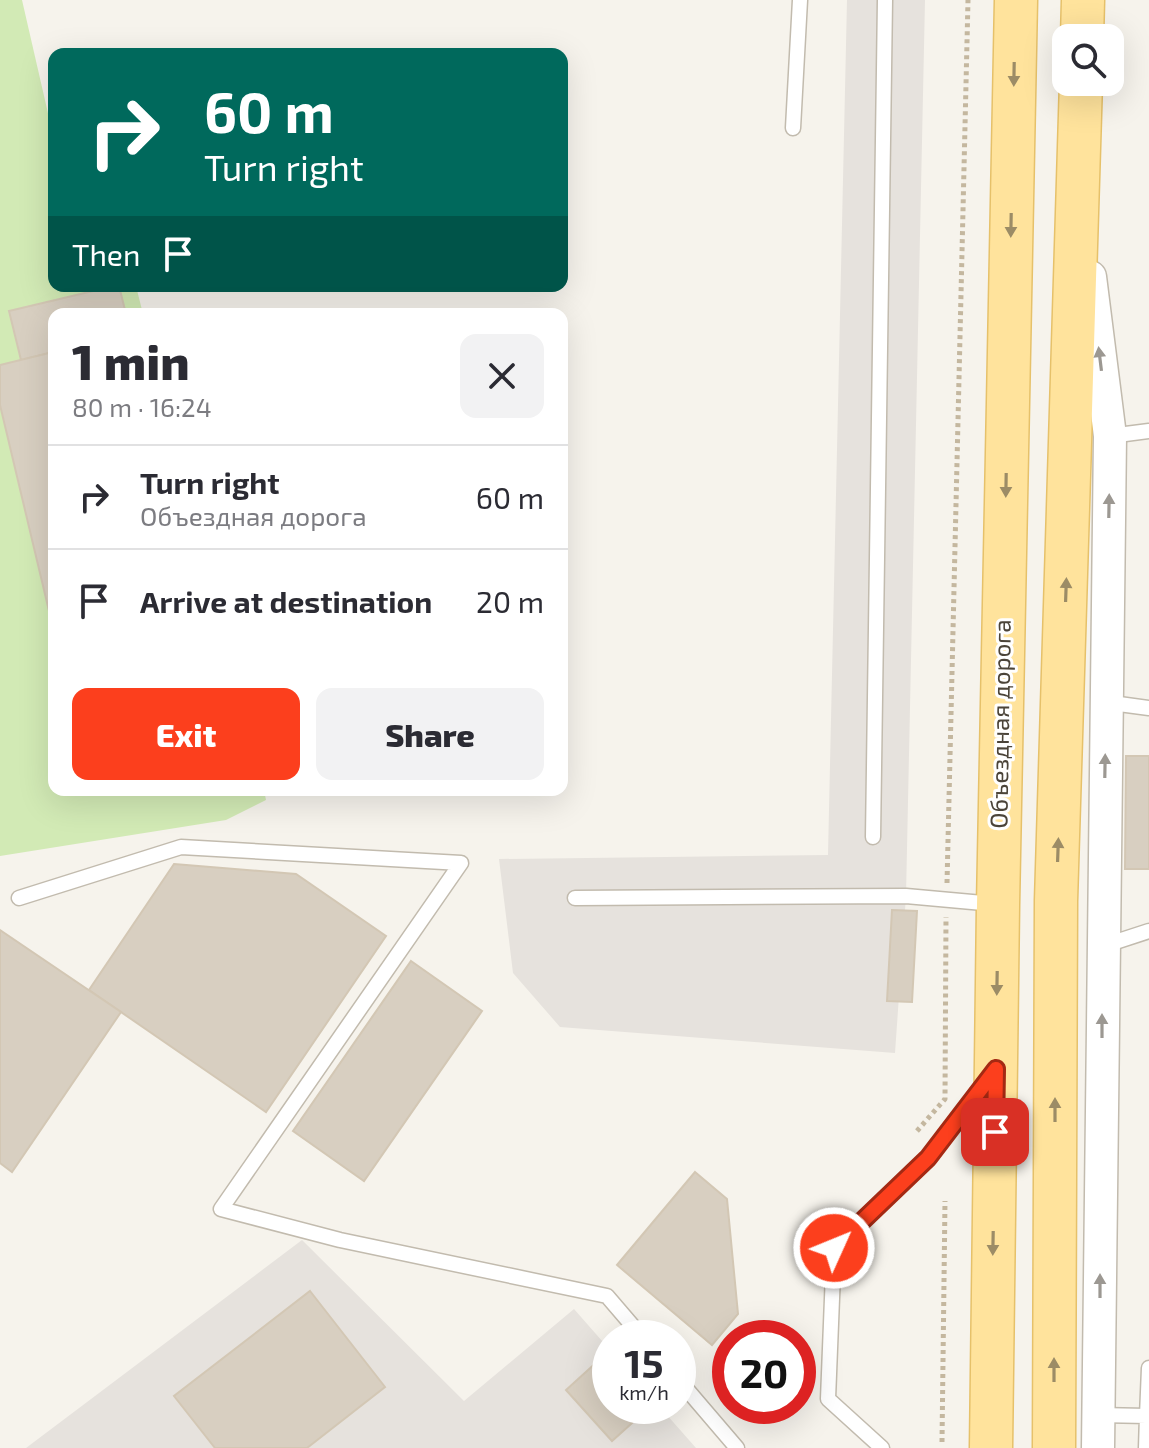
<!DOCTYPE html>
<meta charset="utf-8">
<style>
body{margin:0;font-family:"Exo 2",sans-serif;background:#f2f2f3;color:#2b2b33;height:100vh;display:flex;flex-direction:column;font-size:30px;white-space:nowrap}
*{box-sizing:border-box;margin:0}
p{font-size:26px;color:#7c7c81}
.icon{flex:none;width:44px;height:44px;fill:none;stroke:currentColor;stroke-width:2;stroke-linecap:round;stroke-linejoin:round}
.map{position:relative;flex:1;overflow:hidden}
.drawer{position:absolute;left:48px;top:308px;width:520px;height:488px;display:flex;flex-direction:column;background:#fff;border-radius:16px;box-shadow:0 8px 32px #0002}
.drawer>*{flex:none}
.hud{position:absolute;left:48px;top:48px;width:520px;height:244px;border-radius:16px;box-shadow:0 8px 32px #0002;background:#00695c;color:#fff;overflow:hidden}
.tools{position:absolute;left:1052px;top:24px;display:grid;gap:16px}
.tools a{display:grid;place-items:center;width:72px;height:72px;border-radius:16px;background:#fff;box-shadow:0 8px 32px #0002;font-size:40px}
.speed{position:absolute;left:592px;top:1320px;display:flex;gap:16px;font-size:40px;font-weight:700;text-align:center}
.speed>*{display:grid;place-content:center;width:104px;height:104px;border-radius:50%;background:#fff;box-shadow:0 8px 32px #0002;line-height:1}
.speed small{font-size:20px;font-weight:400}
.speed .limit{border:12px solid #d22;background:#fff;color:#111}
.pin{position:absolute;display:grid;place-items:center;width:68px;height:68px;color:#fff;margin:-34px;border-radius:16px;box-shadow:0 4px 12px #0006}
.me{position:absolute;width:88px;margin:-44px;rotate:46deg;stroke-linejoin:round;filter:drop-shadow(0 0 6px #0008)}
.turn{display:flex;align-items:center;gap:28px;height:168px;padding:0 24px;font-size:36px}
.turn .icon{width:104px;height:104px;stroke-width:2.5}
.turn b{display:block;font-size:56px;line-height:68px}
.then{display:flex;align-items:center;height:76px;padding:0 24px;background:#0003;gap:16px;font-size:30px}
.round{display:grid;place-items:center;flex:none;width:84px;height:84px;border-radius:16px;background:#f2f2f3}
.overview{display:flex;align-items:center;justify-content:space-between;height:136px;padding:0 24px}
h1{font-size:48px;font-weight:800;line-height:60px}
.cta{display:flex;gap:16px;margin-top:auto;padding:16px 24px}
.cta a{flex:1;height:92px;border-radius:16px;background:#fc3f1d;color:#fff;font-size:32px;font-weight:800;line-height:92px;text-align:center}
.cta a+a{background:#f2f2f3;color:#2b2b33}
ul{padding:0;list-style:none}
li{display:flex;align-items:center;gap:24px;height:104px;padding:0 24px;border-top:2px solid #e1e1e2}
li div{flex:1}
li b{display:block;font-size:30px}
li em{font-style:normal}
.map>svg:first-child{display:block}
.industrial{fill:#e6e2dd}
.green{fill:#d2eab5}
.building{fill:#d8cfc1;stroke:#d3c7b4;stroke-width:2}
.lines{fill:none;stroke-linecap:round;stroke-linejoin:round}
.service-casing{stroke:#c2bbae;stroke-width:17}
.tertiary-casing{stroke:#c2bbae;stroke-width:35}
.primary-casing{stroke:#e6c16a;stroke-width:45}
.path{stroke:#c4b79f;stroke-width:5;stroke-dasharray:4 4;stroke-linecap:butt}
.service{stroke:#fff;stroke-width:14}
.tertiary{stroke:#fff;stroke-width:32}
.primary{stroke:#ffe39c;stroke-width:42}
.oneway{fill:#9c8c66}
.oneway2{fill:#9c9892}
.route-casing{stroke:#a42913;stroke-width:20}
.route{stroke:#fc3f1d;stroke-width:14}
.labels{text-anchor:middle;stroke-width:6;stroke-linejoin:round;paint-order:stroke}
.street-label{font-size:24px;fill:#4b4439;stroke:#fff}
</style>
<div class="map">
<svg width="1149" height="1448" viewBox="0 0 1149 1448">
<rect width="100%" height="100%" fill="#f6f3ec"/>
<g class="industrial">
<polygon points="847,0 925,0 906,896 895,1053 560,1027 513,973 499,859 828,855"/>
<polygon points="302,1240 464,1401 574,1309 610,1350 610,1406 659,1406 696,1448 26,1448"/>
</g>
<polygon class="green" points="0,0 22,0 50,122 54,123 54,286 136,286 143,314 54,314 54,790 264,790 266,800 226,820 0,856"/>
<g class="building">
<polygon points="114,286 119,286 126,314 54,314 54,352 21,360 9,311"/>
<polygon points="49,353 54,374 54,632 0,405 0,365"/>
<polygon points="1126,756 1149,756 1149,869 1125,869"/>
<polygon points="174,864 296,874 386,936 266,1112 89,990"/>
<polygon points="892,910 917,911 912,1002 887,1001"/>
<polygon points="0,930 121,1012 12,1172 0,1163"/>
<polygon points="411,961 482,1011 364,1181 293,1131"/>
<polygon points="695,1172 727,1199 738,1314 712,1345 617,1265"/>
<polygon points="310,1291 385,1387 307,1448 215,1448 174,1396"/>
<polygon points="610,1350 610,1406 651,1406 612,1441 566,1390"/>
</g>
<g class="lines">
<defs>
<g id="service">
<polyline points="793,128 800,0"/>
<polyline points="1110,436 1149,431"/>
<polyline points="1107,698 1119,704 1149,708"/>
<polyline points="873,837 885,0"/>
<polyline points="19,898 181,847 461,863 221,1209 340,1240 607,1296 643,1338"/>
<polyline points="575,898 906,896 994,904"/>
<polyline points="1103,946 1149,931"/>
<polyline points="678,1379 737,1448"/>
<polyline points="1099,1415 1147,1416 1146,1448"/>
<polyline points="1147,1416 1149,1368"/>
<polyline points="882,1448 828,1399 834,1248 928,1158 986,1082"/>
</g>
<polyline id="tertiary" points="1090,277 1110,436 1098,1448"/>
<g id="primary">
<polyline points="1082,38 1083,0"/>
<polyline points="991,1448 998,905 1016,0"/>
<polyline points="1054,1448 1056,901 1081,82"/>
</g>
</defs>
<use href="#service" class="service-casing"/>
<use href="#tertiary" class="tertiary-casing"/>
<use href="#primary" class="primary-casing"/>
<g class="path">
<polyline points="947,883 968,0"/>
<polyline points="917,1131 945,1099 946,917"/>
<polyline points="942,1442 945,1201"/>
</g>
<use href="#service" class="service"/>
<use href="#tertiary" class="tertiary"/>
<use href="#primary" class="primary"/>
</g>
<defs><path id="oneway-solid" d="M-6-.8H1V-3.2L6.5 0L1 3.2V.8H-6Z" transform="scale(2)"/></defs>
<g class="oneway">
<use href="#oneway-solid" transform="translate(1014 74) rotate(91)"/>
<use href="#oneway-solid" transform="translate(1011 225) rotate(91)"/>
<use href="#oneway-solid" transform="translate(1006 485) rotate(91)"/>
<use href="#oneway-solid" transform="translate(1066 590) rotate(-88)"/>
<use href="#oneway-solid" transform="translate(1058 850) rotate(-88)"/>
<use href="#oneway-solid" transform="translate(997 983) rotate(91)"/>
<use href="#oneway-solid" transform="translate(1055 1110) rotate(-90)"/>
<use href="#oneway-solid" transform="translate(993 1243) rotate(91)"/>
<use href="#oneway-solid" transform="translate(1054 1370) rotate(-90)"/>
</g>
<g class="oneway2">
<use href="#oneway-solid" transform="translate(1100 359) rotate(-97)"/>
<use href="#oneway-solid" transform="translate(1109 506) rotate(-89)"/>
<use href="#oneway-solid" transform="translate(1105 766) rotate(-89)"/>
<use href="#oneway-solid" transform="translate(1102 1026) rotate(-90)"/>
<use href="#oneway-solid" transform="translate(1100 1286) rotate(-90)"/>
</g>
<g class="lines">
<defs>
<polyline id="route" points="834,1248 928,1158 996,1069 995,1132"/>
</defs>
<use href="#route" class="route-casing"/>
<use href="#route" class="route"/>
</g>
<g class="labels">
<g class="street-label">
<text transform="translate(1001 724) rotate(-89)" y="8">Объездная дорога</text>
</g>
</g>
</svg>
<div class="tools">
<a><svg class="icon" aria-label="search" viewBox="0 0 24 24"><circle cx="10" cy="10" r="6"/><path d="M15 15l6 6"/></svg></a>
</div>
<div class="speed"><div>15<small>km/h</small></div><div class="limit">20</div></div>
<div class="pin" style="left:995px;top:1132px;background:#d93025"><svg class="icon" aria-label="arrive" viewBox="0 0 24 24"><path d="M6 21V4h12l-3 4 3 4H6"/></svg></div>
<svg class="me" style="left:834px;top:1248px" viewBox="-20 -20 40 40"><circle r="17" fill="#fc3f1d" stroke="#fff" stroke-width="3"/><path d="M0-11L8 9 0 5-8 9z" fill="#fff"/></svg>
<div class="hud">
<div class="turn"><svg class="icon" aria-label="right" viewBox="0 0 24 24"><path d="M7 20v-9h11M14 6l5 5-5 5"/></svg><div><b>60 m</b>Turn right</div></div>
<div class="then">Then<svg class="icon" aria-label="arrive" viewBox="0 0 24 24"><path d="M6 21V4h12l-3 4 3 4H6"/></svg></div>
</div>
<section class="drawer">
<div class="overview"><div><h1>1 min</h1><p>80 m · 16:24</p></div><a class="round"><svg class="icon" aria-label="close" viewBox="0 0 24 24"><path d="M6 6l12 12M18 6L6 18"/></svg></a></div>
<ul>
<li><svg class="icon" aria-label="right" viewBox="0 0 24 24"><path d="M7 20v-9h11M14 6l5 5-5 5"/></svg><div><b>Turn right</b><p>Объездная дорога</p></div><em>60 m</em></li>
<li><svg class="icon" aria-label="arrive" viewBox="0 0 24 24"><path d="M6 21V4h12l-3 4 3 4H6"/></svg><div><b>Arrive at destination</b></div><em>20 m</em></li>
</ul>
<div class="cta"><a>Exit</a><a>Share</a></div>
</section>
</div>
